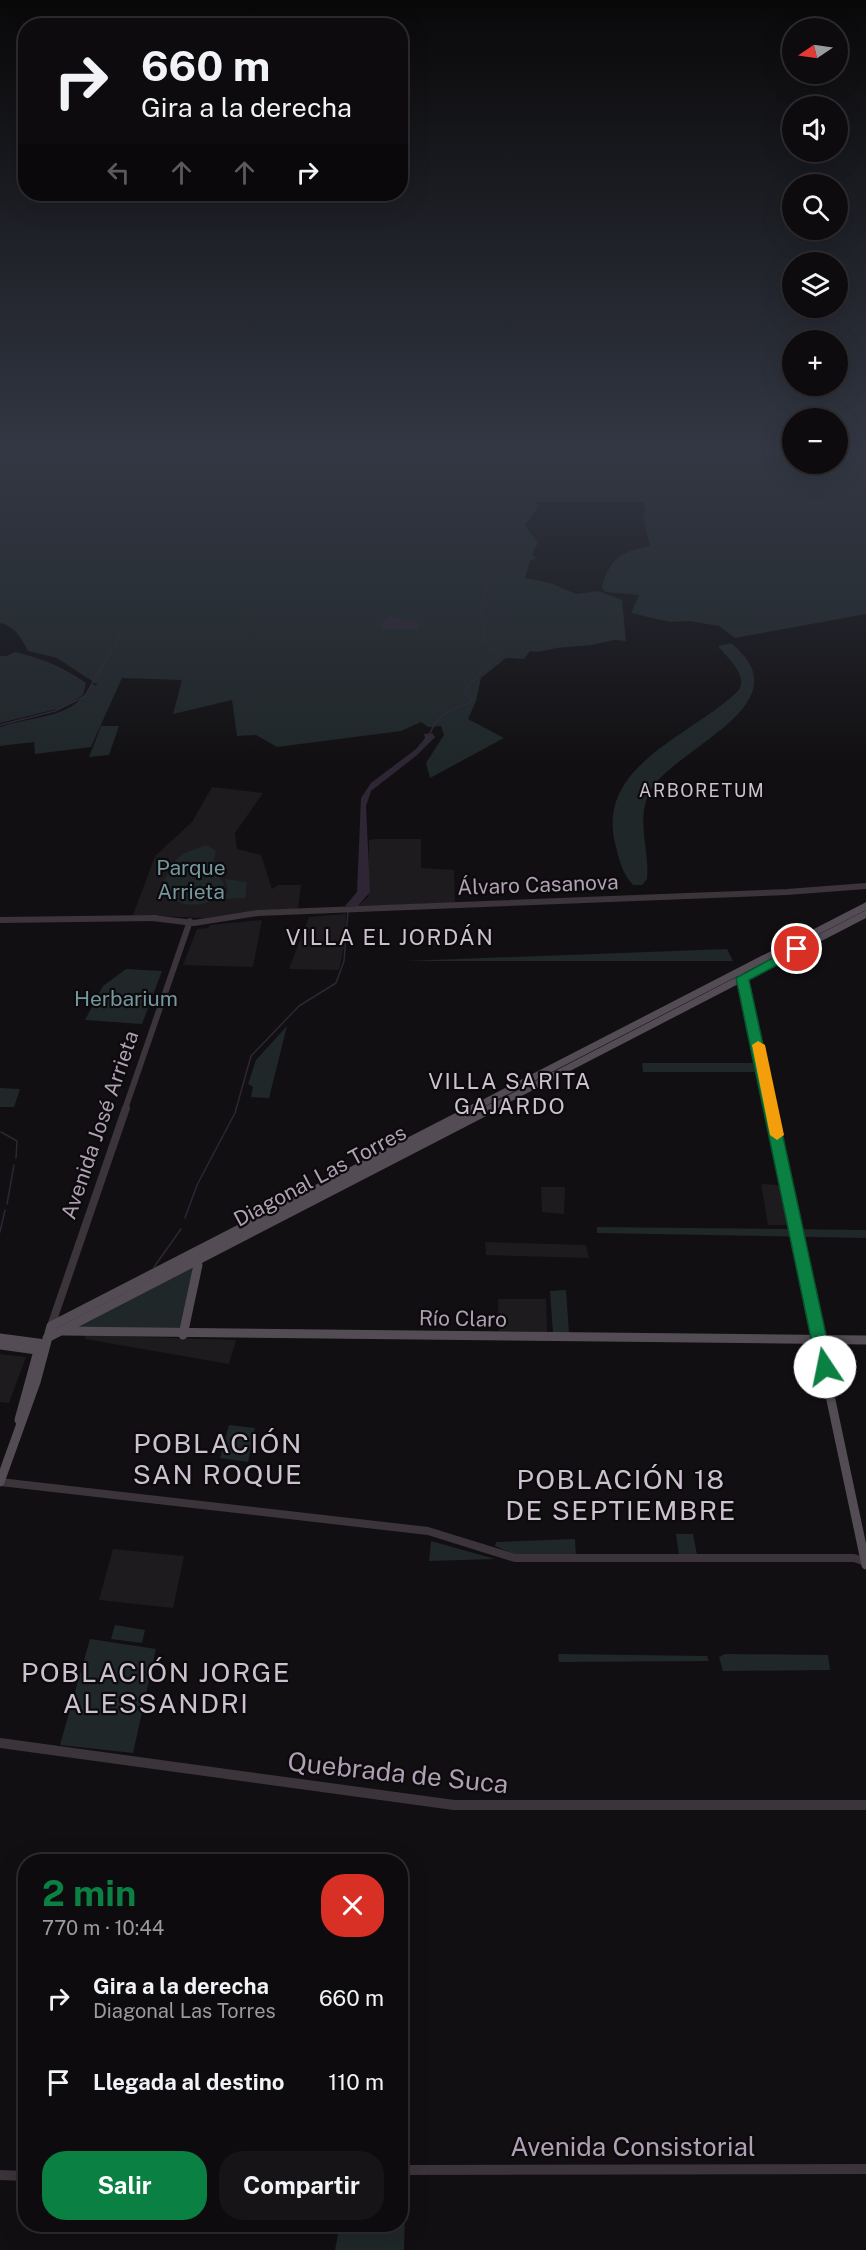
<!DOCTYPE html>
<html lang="es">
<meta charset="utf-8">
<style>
body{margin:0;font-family:"Public Sans",sans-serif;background:#161416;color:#f1f3f6;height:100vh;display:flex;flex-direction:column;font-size:22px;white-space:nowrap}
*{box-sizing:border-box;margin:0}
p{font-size:20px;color:#9a9b9d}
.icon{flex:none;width:33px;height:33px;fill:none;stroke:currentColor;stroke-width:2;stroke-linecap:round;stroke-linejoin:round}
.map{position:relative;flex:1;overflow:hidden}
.side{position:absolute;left:18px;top:1854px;width:390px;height:378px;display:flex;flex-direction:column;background:#0d0b0d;border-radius:24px;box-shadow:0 6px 24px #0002,0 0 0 2px #2d2b2e}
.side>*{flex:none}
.banner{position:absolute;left:18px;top:18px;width:390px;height:183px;border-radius:24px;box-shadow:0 6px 24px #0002,0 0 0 2px #2d2b2e;background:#0d0b0d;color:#f1f3f6;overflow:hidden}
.needle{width:39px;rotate:257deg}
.controls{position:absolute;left:782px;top:18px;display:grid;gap:12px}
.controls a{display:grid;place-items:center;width:66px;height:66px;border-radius:50%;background:#0d0b0d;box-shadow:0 6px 24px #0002,0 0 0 2px #2d2b2e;font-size:30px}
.pin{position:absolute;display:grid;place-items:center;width:51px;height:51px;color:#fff;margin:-26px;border:3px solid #fff;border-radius:50%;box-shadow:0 2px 6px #0007}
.me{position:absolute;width:66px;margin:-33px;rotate:349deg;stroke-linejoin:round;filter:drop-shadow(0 0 4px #0008)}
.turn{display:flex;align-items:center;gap:21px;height:126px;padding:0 24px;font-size:27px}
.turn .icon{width:78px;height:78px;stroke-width:2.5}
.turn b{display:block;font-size:42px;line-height:51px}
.lanes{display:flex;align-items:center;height:57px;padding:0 24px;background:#0003;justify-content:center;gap:30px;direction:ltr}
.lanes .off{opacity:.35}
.round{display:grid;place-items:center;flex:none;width:63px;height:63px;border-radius:24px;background:#161416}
.summary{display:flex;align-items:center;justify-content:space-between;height:102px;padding:0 24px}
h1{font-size:36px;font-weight:700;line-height:45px;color:#0b8043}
.action{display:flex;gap:12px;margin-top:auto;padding:12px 24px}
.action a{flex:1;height:69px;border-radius:24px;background:#0b8043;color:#fff;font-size:24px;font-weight:700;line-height:69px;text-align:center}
.action a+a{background:#161416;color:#f1f3f6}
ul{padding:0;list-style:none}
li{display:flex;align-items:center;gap:18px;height:84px;padding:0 24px}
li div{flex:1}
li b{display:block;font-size:22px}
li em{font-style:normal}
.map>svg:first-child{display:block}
.built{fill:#1e1b1e}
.green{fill:#202729}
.water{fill:#2e2635}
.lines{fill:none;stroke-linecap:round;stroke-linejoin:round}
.stream{stroke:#2e2635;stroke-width:1.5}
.minor-far2{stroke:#3b343b;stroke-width:6}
.minor-far1{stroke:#3b343b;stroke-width:8}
.minor{stroke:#3b343b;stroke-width:10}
.major-far1{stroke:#544c55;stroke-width:7}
.major{stroke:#544c55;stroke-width:9}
.route{fill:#0b8043;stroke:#07532c;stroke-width:1.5}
.slow{fill:#f59e0b}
.labels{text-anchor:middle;stroke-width:4.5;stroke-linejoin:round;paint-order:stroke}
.far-neighbourhood-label{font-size:18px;letter-spacing:1.5px;fill:#ccc1ce;stroke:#0c0a0c}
.park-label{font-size:21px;fill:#75989f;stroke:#0c0a0c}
.street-label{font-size:21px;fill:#afa0b3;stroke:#0c0a0c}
.neighbourhood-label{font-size:22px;letter-spacing:1.5px;fill:#ccc1ce;stroke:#0c0a0c}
.near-street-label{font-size:26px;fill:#afa0b3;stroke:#0c0a0c}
.near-neighbourhood-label{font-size:27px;letter-spacing:1.5px;fill:#ccc1ce;stroke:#0c0a0c}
</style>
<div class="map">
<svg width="866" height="2250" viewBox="0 0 866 2250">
<rect width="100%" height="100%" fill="#110f11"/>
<g class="built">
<polygon points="212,787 263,793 235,833 237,849 261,855 272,889 278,885 301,885 298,909 259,911 205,918 133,915 155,856 192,822"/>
<polygon points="376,839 421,839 421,868 454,870 455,903 358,906 368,897 369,840"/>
<polygon points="346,914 345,941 339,970 289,969 309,917"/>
<polygon points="262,920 253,967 183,965 197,929 208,928 210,925"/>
<polygon points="761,1184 778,1185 783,1188 791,1223 789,1225 768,1225"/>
<polygon points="541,1187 565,1187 564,1214 542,1212"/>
<polygon points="485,1242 586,1245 589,1258 486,1255"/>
<polygon points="498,1299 546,1299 547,1332 499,1331"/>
<polygon points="86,1335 236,1340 229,1364 85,1339"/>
<polygon points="0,1354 26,1357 9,1403 0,1402"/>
<polygon points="113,1549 184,1556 173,1608 99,1600"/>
</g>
<g class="green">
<path d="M0,448h792v16h45v-16h29v166l-131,24 -16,-12 -30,-5 -19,1 -39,-9 8,-18 -34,-3 -3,-5c8,-29 19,-35 48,-41l-7,-30 3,-6 -3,-8h-107l2,5 -13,18 13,18 -6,11 4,4 -6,3 -5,17 25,5 26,11 22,-3 24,9 4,41 -12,-1 -22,5 -35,3 -19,4 -8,-1 -6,8 -18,-1 -25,20 -5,23 -8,18 36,19 -74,40 -4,-15 18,-28 -3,-9 -13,1 -7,-5 -20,9 -124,16 -21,-12 -19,1 -5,-36 -59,14 9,-34 -60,-2 -31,69 -56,7 -1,-12 -34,4v-19c34,-12 73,-7 91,-42h7l-41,-27 -29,-7c-6,-12 -13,-25 -28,-28z"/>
<path d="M731,643c74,60 -50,102 -79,145 -18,29 -2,60 -5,91l-5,6h-9c-11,-12 -14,-26 -18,-42 -19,-79 79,-108 124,-153 9,-16 -12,-32 -21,-44z"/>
<path d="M15,652c27,6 48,15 71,31l-3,12 -22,13 -61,15v-67h7z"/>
<polygon points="101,726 119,726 109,755 89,757"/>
<path d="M206,845l10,6 -4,17 12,15 -2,11c-18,16 -56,16 -58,-13l11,-20 8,-7z"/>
<polygon points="225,879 247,882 245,898 224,899 228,890"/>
<polygon points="727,949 733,961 405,961"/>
<polygon points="126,969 162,971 142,1024 85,1020 103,986"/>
<polygon points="287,1026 269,1098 251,1097 253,1087 248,1084 256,1060"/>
<polygon points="642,1063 753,1063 755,1072 643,1072"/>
<polygon points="0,1088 20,1089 14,1107 0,1107"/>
<polygon points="597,1227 866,1230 866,1238 597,1233"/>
<polygon points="197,1263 182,1332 69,1329"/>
<polygon points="566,1290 569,1333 553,1333 550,1291"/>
<polygon points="229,1425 255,1428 248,1462 220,1458"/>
<polygon points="676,1534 693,1534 697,1555 679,1555"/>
<polygon points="575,1539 576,1557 518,1556 495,1546 496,1542"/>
<polygon points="431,1541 495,1559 429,1561"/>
<polygon points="115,1625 145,1630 142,1643 111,1639"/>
<polygon points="90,1639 156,1649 133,1753 60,1745"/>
<polygon points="558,1654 707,1656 709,1661 559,1662"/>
<polygon points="725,1654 828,1655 830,1670 723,1671 719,1657"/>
<polygon points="406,2176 404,2250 335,2250 340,2225 400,2224 401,2177"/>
</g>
<g class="water">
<polygon points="391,616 417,622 419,629 380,629 385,619"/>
<polygon points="432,733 435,737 416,756 371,791 366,806 370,892 358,906 345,906 357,892 361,798 371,783 416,749 425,738 424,734"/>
</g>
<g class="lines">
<g class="stream">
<polyline points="862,554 866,557"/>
<polyline points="0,725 55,711 85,696 120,636"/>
<path d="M430,733c8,-19 22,-25 41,-30l1,-3 -7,-7v-4l35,-34 -16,-13c-3,-29 -6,-54 16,-76 8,-7 15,-10 18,-21l-10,-14 10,-24 -5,-14 17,-9 3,-11 -9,-13 7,-7 -1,-5"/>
<polyline points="1,1132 17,1141 16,1158"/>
<polyline points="7,1204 14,1165"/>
<polyline points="185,1218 197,1185 235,1113 251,1056 299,1006 336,983 344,961 348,911"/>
<polyline points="0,1232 5,1210"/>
<polyline points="154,1267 181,1229"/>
</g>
<g class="minor-far2">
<polyline points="152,918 194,923 258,913 787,892 866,886"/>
<polyline points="0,920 156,918"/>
<polyline points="125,1109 190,921"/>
</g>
<g class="minor-far1">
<polyline points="51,1326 126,1108"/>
<polyline points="0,1482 428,1531 515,1558 854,1558 866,1562"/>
</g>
<g class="minor">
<polyline points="0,1743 454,1805 866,1805"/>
<polyline points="400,2170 866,2169"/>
<polyline points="0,2175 26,2176"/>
</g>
<g class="major-far1">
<polyline points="741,974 770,1109"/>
<polyline points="472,1109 866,906"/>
<polyline points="489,1109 866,914"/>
</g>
<g class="major">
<polyline points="769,1108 866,1565"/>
<polyline points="63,1331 866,1340"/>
<polyline points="183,1335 198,1265 196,1259"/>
<polyline points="0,1338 45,1344"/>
<polyline points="47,1338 492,1108"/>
<polyline points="0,1345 44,1351"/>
<polyline points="19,1420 38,1351 45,1344"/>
<polyline points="0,1482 36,1382 51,1326 475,1108"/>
</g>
</g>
<linearGradient id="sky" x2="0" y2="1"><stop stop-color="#090809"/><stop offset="0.59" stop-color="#323743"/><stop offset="1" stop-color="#323743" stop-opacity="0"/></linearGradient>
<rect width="866" height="763" fill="url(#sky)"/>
<polygon class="route" points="797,945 803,949 802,952 749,980 833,1367 831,1372 820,1372 817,1367 736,978"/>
<polygon class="slow" points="758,1041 765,1045 784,1135 777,1140 770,1135 752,1045"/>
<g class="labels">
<g class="far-neighbourhood-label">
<text x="702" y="797">ARBORETUM</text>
</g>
<g class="park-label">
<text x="191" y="875">Parque<tspan x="191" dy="24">Arrieta</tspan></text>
<text x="126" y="1006">Herbarium</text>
</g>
<g class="street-label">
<text transform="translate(538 885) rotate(-2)" y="7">Álvaro Casanova</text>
<text transform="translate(100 1125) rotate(-71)" y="7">Avenida José Arrieta</text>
<text transform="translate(320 1176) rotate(-28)" y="7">Diagonal Las Torres</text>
<text transform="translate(463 1319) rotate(1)" y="7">Río Claro</text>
</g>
<g class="neighbourhood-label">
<text x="390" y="945">VILLA EL JORDÁN</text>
<text x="510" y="1089">VILLA SARITA<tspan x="510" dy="25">GAJARDO</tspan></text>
</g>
<g class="near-street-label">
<text transform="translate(398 1773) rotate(6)" y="9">Quebrada de Suca</text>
<text x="633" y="2156">Avenida Consistorial</text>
</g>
<g class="near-neighbourhood-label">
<text x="218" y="1453">POBLACIÓN<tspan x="218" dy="31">SAN ROQUE</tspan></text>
<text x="621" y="1489">POBLACIÓN 18<tspan x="621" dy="31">DE SEPTIEMBRE</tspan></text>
<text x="156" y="1682">POBLACIÓN JORGE<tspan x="156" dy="31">ALESSANDRI</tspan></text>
</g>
</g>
</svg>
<div class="controls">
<a><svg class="needle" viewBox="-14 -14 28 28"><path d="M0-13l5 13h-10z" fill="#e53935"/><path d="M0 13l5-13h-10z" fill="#9a9b9d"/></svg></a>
<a><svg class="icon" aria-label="sound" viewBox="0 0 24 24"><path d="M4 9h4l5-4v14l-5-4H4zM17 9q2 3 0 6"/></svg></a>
<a><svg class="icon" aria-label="search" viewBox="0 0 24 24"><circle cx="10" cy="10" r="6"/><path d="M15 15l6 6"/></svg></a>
<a><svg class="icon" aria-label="layers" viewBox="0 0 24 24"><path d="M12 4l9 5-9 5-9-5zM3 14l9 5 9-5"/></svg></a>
<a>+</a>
<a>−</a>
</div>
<div class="pin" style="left:797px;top:949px;background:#d93025"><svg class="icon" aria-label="arrive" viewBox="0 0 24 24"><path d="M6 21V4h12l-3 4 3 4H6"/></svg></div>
<svg class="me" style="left:825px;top:1367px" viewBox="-20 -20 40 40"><circle r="19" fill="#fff"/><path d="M0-13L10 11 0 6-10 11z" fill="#0b8043"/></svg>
<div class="banner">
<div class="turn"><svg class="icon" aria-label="right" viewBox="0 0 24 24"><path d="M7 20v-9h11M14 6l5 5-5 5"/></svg><div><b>660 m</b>Gira a la derecha</div></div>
<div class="lanes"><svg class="icon off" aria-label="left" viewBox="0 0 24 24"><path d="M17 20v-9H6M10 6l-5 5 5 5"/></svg><svg class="icon off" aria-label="ahead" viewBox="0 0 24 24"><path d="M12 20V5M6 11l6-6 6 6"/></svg><svg class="icon off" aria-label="ahead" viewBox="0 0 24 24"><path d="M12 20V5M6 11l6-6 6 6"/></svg><svg class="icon" aria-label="right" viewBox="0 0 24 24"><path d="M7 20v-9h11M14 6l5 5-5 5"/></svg></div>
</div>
<section class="side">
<div class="summary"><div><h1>2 min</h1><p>770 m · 10:44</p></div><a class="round" style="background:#d93025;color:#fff"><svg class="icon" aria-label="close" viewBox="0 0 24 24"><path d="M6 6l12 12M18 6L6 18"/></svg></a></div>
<ul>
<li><svg class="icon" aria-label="right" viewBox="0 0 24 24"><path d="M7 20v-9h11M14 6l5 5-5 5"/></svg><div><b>Gira a la derecha</b><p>Diagonal Las Torres</p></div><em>660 m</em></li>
<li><svg class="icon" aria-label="arrive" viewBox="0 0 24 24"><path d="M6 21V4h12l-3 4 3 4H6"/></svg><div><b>Llegada al destino</b></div><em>110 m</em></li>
</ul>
<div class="action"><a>Salir</a><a>Compartir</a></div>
</section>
</div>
